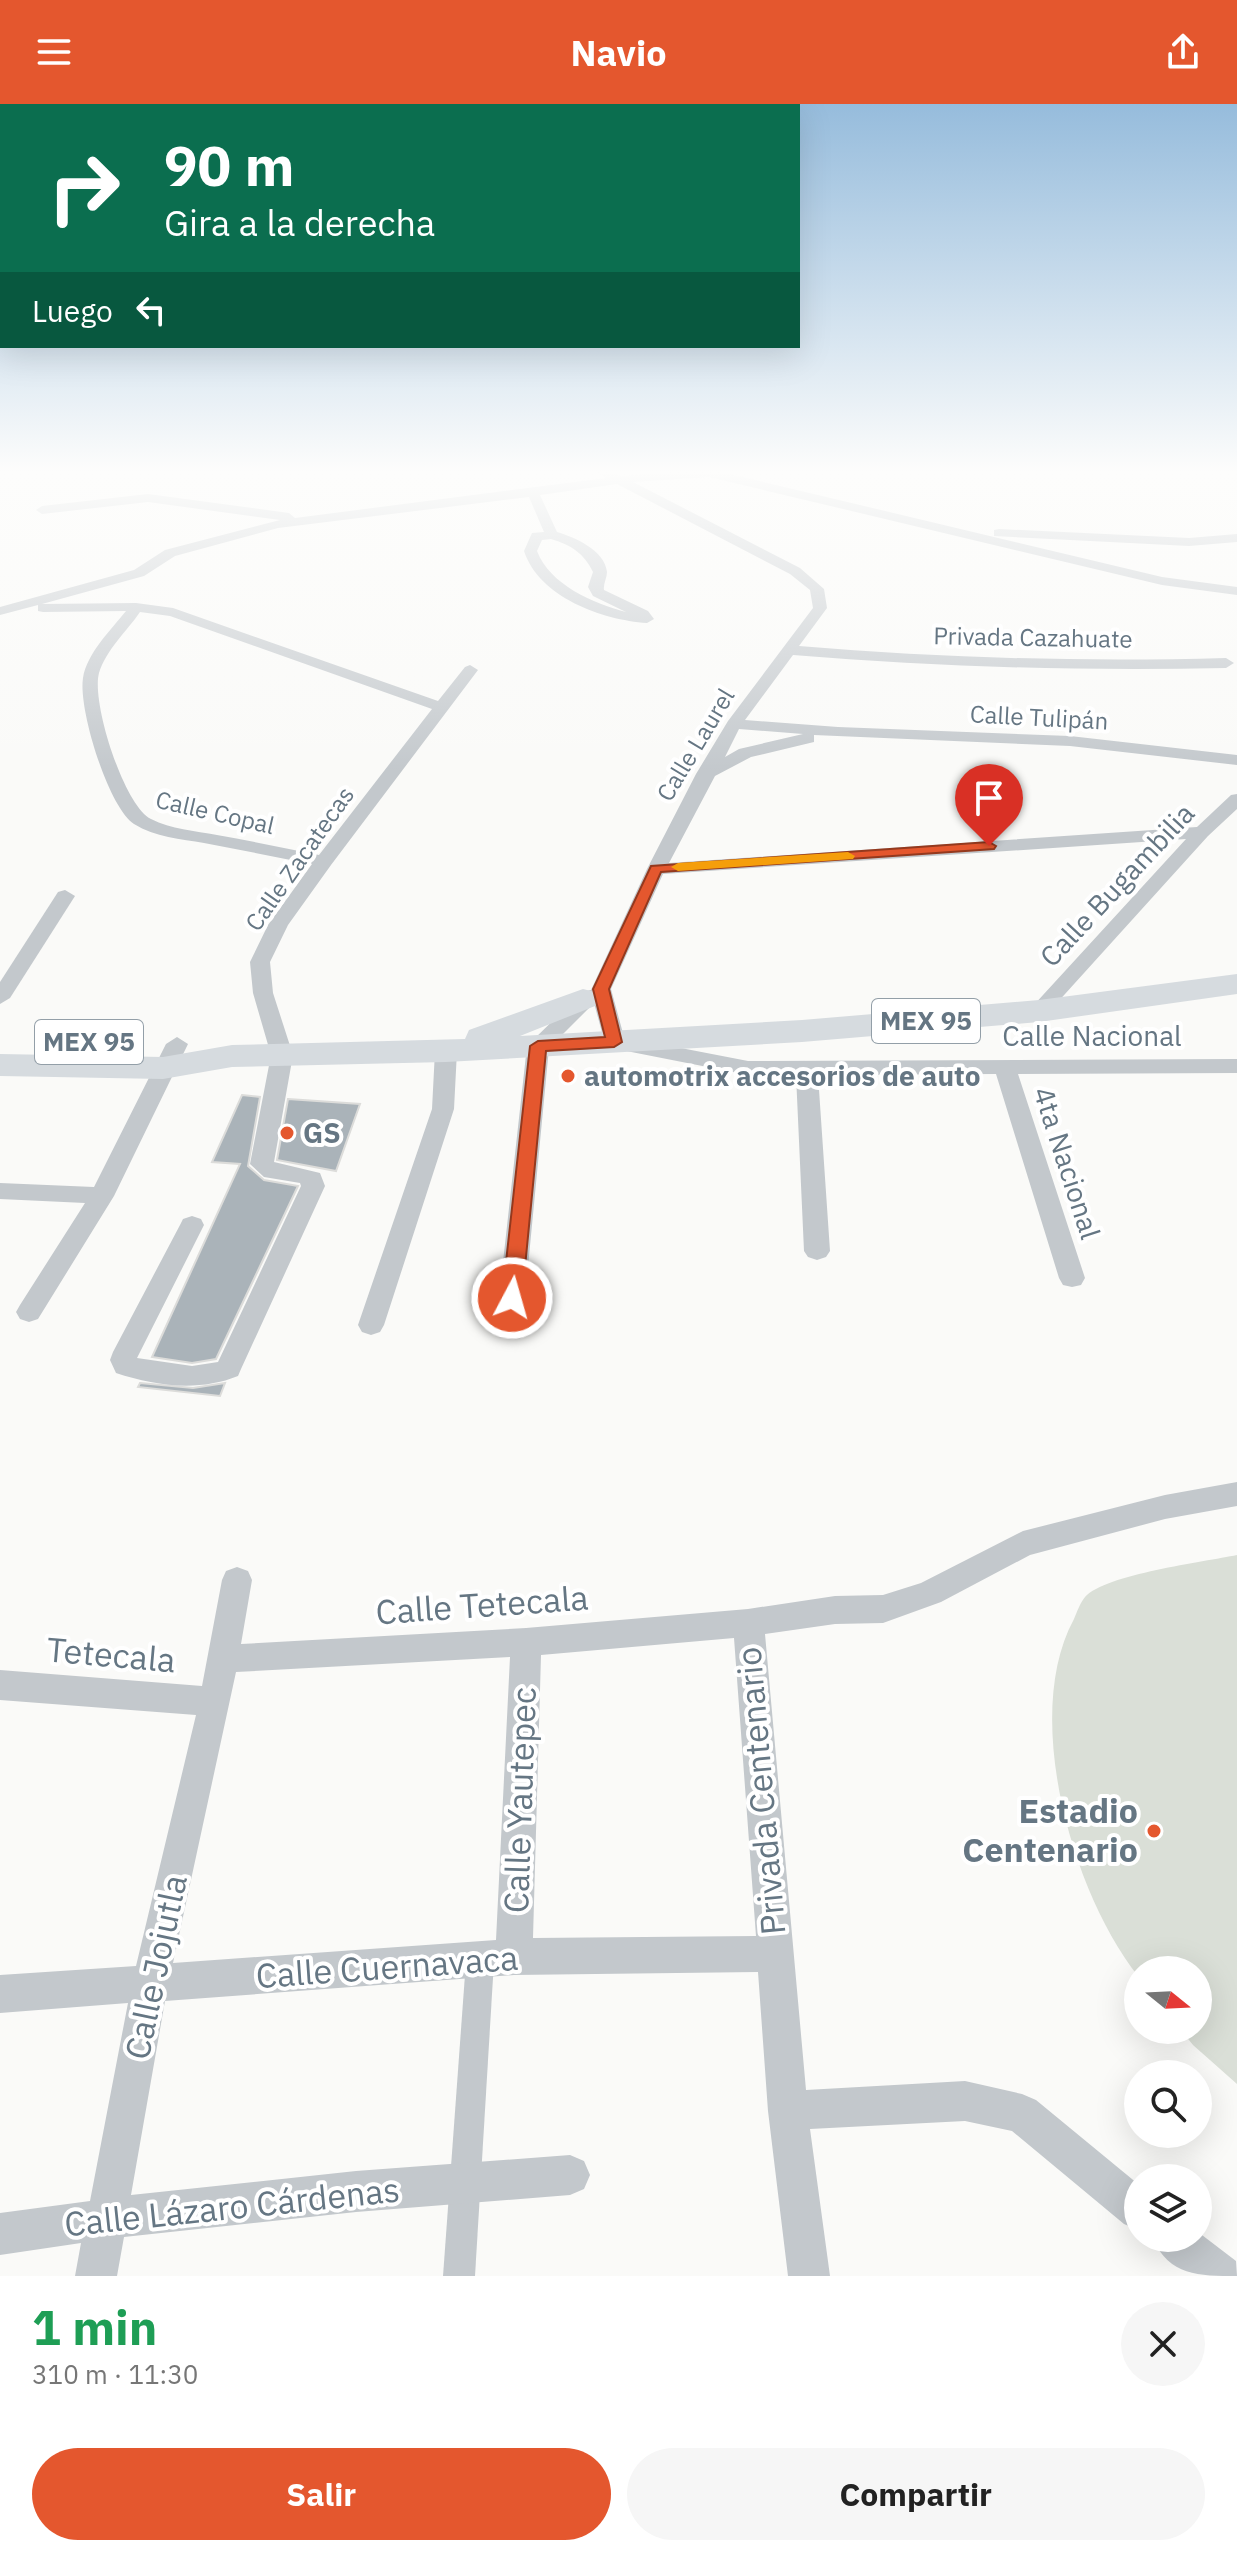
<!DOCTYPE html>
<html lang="es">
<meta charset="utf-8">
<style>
body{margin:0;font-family:"IBM Plex Sans",sans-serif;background:#f6f6f6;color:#222;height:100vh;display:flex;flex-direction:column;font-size:30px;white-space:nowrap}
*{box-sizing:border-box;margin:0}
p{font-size:26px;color:#767676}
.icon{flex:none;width:44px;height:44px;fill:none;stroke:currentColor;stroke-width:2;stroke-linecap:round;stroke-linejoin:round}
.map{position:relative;height:2172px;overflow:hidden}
.drawer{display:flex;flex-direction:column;background:#fff;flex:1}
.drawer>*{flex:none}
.banner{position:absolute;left:0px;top:0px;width:800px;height:244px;box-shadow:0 8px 32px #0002;background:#0b6e4f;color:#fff;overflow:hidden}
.needle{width:52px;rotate:108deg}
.controls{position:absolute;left:1124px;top:1852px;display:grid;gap:16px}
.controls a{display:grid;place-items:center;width:88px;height:88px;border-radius:50%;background:#fff;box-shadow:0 8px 32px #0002;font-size:40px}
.pin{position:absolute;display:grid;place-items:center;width:68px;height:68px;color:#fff;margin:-82px -34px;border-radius:50% 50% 50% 0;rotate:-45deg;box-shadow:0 0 8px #0007}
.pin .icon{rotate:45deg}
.me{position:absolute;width:88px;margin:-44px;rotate:6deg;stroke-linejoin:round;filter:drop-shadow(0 0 6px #0008)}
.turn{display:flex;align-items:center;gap:28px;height:168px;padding:0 32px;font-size:36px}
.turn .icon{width:104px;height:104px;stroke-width:2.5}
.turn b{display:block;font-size:56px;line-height:68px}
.then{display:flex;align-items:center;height:76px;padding:0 32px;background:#0003;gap:16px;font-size:30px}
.round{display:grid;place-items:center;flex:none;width:84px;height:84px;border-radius:42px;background:#f6f6f6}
.overview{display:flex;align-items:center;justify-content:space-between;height:136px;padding:0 32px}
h1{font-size:48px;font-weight:700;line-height:60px;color:#1e9e55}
.cta{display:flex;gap:16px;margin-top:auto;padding:16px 32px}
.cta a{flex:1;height:92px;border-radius:48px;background:#e4572e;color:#fff;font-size:32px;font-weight:700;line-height:92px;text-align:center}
.cta a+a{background:#f6f6f6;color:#222}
header{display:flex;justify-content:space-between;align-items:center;height:104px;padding:0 32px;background:#e4572e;color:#fff;font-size:36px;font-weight:700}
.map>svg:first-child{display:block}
.green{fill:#dadfd7}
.building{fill:#aab3b9;stroke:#dcdcda;stroke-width:2}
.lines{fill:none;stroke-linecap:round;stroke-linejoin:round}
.pedestrian{fill:#c3c8cc;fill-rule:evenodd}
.minor{fill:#c3c8cc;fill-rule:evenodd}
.primary{fill:#d6dbdf;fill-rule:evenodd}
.route{fill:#e4572e;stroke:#94391e;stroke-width:2}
.slow{fill:#f59e0b}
.poi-dot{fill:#e4572e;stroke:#fff;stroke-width:3}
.labels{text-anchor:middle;stroke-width:8;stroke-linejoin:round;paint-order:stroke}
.far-street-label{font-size:24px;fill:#657683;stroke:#fff}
.shield{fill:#fff;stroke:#939fa8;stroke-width:2}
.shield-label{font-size:26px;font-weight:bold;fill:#657683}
.street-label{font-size:28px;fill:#657683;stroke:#fff}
.poi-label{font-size:28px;font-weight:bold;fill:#657683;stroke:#fff;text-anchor:start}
.near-street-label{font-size:34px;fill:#657683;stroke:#fff}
.near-poi-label{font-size:34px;font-weight:bold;fill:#657683;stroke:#fff;text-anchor:end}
</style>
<header><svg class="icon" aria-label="menu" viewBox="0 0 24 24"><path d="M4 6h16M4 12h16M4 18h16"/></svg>Navio<svg class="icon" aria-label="share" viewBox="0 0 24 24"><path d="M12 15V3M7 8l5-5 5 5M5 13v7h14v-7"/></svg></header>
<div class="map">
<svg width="1237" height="2172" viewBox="0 0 1237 2172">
<rect width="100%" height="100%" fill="#fafaf8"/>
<path class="green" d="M1237,1451v529l-44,-39 -12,-15h17v-60h-60v6c-65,-82 -117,-260 -64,-357 3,-7 6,-16 11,-22 21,-23 119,-35 152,-42z"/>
<g class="building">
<polygon points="242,991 260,993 248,1062 264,1076 298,1082 216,1255 192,1259 152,1253 240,1060 212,1058"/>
<polygon points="288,995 360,1000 336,1067 277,1056"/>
<polygon points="140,1279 193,1284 225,1279 220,1292 138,1283"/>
</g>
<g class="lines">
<polygon class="pedestrian" points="480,1843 490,1847 494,1857 475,2172 443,2172 466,1857 470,1847"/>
<g class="minor">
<path d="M592,365h15l14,7 88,-7 453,108 75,10v8l-75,-10 -453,-108 -76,5 167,86 24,21 3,19 -28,38c143,12 284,16 427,12l8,5 -8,5c-145,3 -289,-1 -433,-13l-48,65 93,7 232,9 167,19v10l-167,-19 -256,-11v7l-63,15 -36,19 -46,87 528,-36 34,-32 6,-1v15l-29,27 -162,179h-14l-4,-4 4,-4 154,-168 -523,35 -52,115 13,48 124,24 489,-2v14l-219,1 67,204 -4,7 -9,2 -9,-2 -4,-7 -63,-204 -178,1 12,176 -4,6 -9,3 -9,-3 -4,-6 -8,-176h-48l-142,-28 -12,-44 -45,45 -24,250 -4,7 -9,2 -9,-2 -4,-7 28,-252 55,-54 9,-2 56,-121 49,-95 32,-53 85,-113 -3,-18 -20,-16 -173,-90 -77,11 17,37c17,5 48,18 50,40 0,6 -4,12 -3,18l44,21 6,8 -7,4c-45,-3 -108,-26 -123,-72l8,-18 12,-1 -15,-35 -251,31 -103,28 -31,20 -102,28 94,-1 37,5 265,93 27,-34 5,-2 8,5 -147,195 -43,60 -18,37 3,31 20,62 -19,107 46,11 5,13 -84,183 -3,7c-39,16 -83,10 -122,-3l-6,-13 3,-8 67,-127 3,-6 9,-3 9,3 3,6 -67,133 55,8 26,-4 83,-176 -1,-3 -36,-6 -14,-13 21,-109 -18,-62 -3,-31 18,-37 44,-61c-36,-7 -72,-14 -108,-21 -23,-4 -49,-6 -70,-19 -26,-17 -56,-116 -51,-146 4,-25 28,-48 43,-67l-83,1 -5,-1v-6l-38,10v-8l134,-37 31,-20 115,-30 -132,-18 -106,12 -6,-4 6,-4 106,-12 141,19 6,5 311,-40zM551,435c20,6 33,14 42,33l-5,15 5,9 33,16c-33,-9 -76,-27 -89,-61l5,-11zM140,508l30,4 262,93 -113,146c-34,-7 -68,-14 -102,-20 -22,-4 -46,-6 -66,-16 -27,-13 -60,-117 -52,-146 7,-23 28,-42 41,-61zM739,625l64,5 -64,15 -14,8z"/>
<polygon points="999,425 1189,434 1237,430 1237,438 1189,442 994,432 994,426"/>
<polygon points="65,786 75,792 10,894 0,900 0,878 58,788"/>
<polygon points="177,933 188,940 114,1092 38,1215 29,1218 20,1215 16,1208 20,1201 85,1099 0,1095 0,1079 94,1083 166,940"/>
<polygon points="446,940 457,947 454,1005 384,1221 380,1228 371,1231 362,1228 358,1221 432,1005 435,947"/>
<path d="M1237,1378v24l-72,13 -135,36 -89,47 -58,21 -48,1 -70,10 41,456 159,-9 57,13 14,6 102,84v46l-14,-6 -112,-93 -47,-10 -155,8 20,147h-42l-20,-165 -10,-139 -244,3 -349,26 -34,194 225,-24 214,-16 14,6 6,14 -6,14 -14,6 -214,17 -232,25 -7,39h-42l6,-33 -81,12v-42l90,-12 38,-198 -128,10v-38l136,-9 60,-251 -196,-15v-30l202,16 20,-106 4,-9 11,-4 11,4 4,9 -11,64 285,-16 222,-19 87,-13 48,-1 38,-12 102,-52 142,-36zM734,1534l22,298 -223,2 8,-283zM510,1553l-14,283 -323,23 63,-291z"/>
<path d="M1198,2128l38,29 1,15c-39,0 -67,0 -85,-38h46z"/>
</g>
<polygon class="primary" points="1237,870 1237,890 1039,918 802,938 446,958 232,963 163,975 0,972 0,950 163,953 232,941 465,935 469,926 583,885 595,888 600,895 595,902 520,932 802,916 1039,896"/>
</g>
<linearGradient id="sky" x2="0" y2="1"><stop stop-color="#96bcdc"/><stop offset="0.55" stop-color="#fdfdfc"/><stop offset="1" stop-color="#fdfdfc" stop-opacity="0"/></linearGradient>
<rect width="1237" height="669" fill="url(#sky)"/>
<polygon class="route" points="989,738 996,742 994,745 661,768 609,885 622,938 614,943 546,947 522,1194 519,1199 505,1199 502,1194 530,942 538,937 605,933 593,885 651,762"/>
<polygon class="slow" points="848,748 855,752 853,755 678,767 671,763 678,759"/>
<g class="poi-dot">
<circle cx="568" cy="972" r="8"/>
<circle cx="287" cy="1029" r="8"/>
<circle cx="1154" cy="1727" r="8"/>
</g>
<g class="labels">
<g class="far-street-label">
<text transform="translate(1033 534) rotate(1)" y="8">Privada Cazahuate</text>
<text transform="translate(1039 614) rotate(3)" y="8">Calle Tulipán</text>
<text transform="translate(696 641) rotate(-59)" y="8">Calle Laurel</text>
<text transform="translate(215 709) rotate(13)" y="8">Calle Copal</text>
<text transform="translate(300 755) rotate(-55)" y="8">Calle Zacatecas</text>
</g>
<g class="shield">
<rect x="872" y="895" width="108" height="44" rx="6"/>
<rect x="35" y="916" width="108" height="44" rx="6"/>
</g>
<g class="shield-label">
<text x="926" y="926">MEX 95</text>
<text x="89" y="947">MEX 95</text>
</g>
<g class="street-label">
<text transform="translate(1117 781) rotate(-47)" y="10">Calle Bugambilia</text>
<text x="1092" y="942">Calle Nacional</text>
<text transform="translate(1067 1059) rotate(72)" y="10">4ta Nacional</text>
</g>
<g class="poi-label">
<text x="584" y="982">automotrix accesorios de auto</text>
<text x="303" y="1039">GS</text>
</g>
<g class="near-street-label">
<text transform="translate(482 1501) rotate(-4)" y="12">Calle Tetecala</text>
<text transform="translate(111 1551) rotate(5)" y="12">Tetecala</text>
<text transform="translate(761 1687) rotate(-95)" y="12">Privada Centenario</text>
<text transform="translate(520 1696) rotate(-88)" y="12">Calle Yautepec</text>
<text transform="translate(156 1863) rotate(-78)" y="12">Calle Jojutla</text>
<text transform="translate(387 1863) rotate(-4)" y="12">Calle Cuernavaca</text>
<text transform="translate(232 2103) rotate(-6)" y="12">Calle Lázaro Cárdenas</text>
</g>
<g class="near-poi-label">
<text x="1138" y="1719">Estadio<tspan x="1138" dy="39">Centenario</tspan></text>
</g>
</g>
</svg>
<div class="controls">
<a><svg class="needle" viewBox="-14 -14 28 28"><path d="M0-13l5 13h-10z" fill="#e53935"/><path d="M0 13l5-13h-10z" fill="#767676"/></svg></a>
<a><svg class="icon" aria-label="search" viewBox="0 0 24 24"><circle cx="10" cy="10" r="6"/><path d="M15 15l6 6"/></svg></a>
<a><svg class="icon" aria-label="layers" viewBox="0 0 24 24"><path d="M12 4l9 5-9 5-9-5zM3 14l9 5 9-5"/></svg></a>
</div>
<div class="pin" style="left:989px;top:742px;background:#d93025"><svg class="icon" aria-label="arrive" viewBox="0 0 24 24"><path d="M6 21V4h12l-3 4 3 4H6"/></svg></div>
<svg class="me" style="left:512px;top:1194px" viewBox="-20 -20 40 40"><circle r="17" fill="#e4572e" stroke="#fff" stroke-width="3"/><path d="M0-11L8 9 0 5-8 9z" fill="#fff"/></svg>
<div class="banner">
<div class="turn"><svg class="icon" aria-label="right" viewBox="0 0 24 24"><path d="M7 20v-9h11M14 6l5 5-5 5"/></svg><div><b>90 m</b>Gira a la derecha</div></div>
<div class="then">Luego<svg class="icon" aria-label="left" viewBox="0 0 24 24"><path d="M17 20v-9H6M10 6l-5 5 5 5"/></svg></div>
</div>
</div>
<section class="drawer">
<div class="overview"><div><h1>1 min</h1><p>310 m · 11:30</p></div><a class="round"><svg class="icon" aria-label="close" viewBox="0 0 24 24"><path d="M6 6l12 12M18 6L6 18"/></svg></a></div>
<div class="cta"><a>Salir</a><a>Compartir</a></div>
</section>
